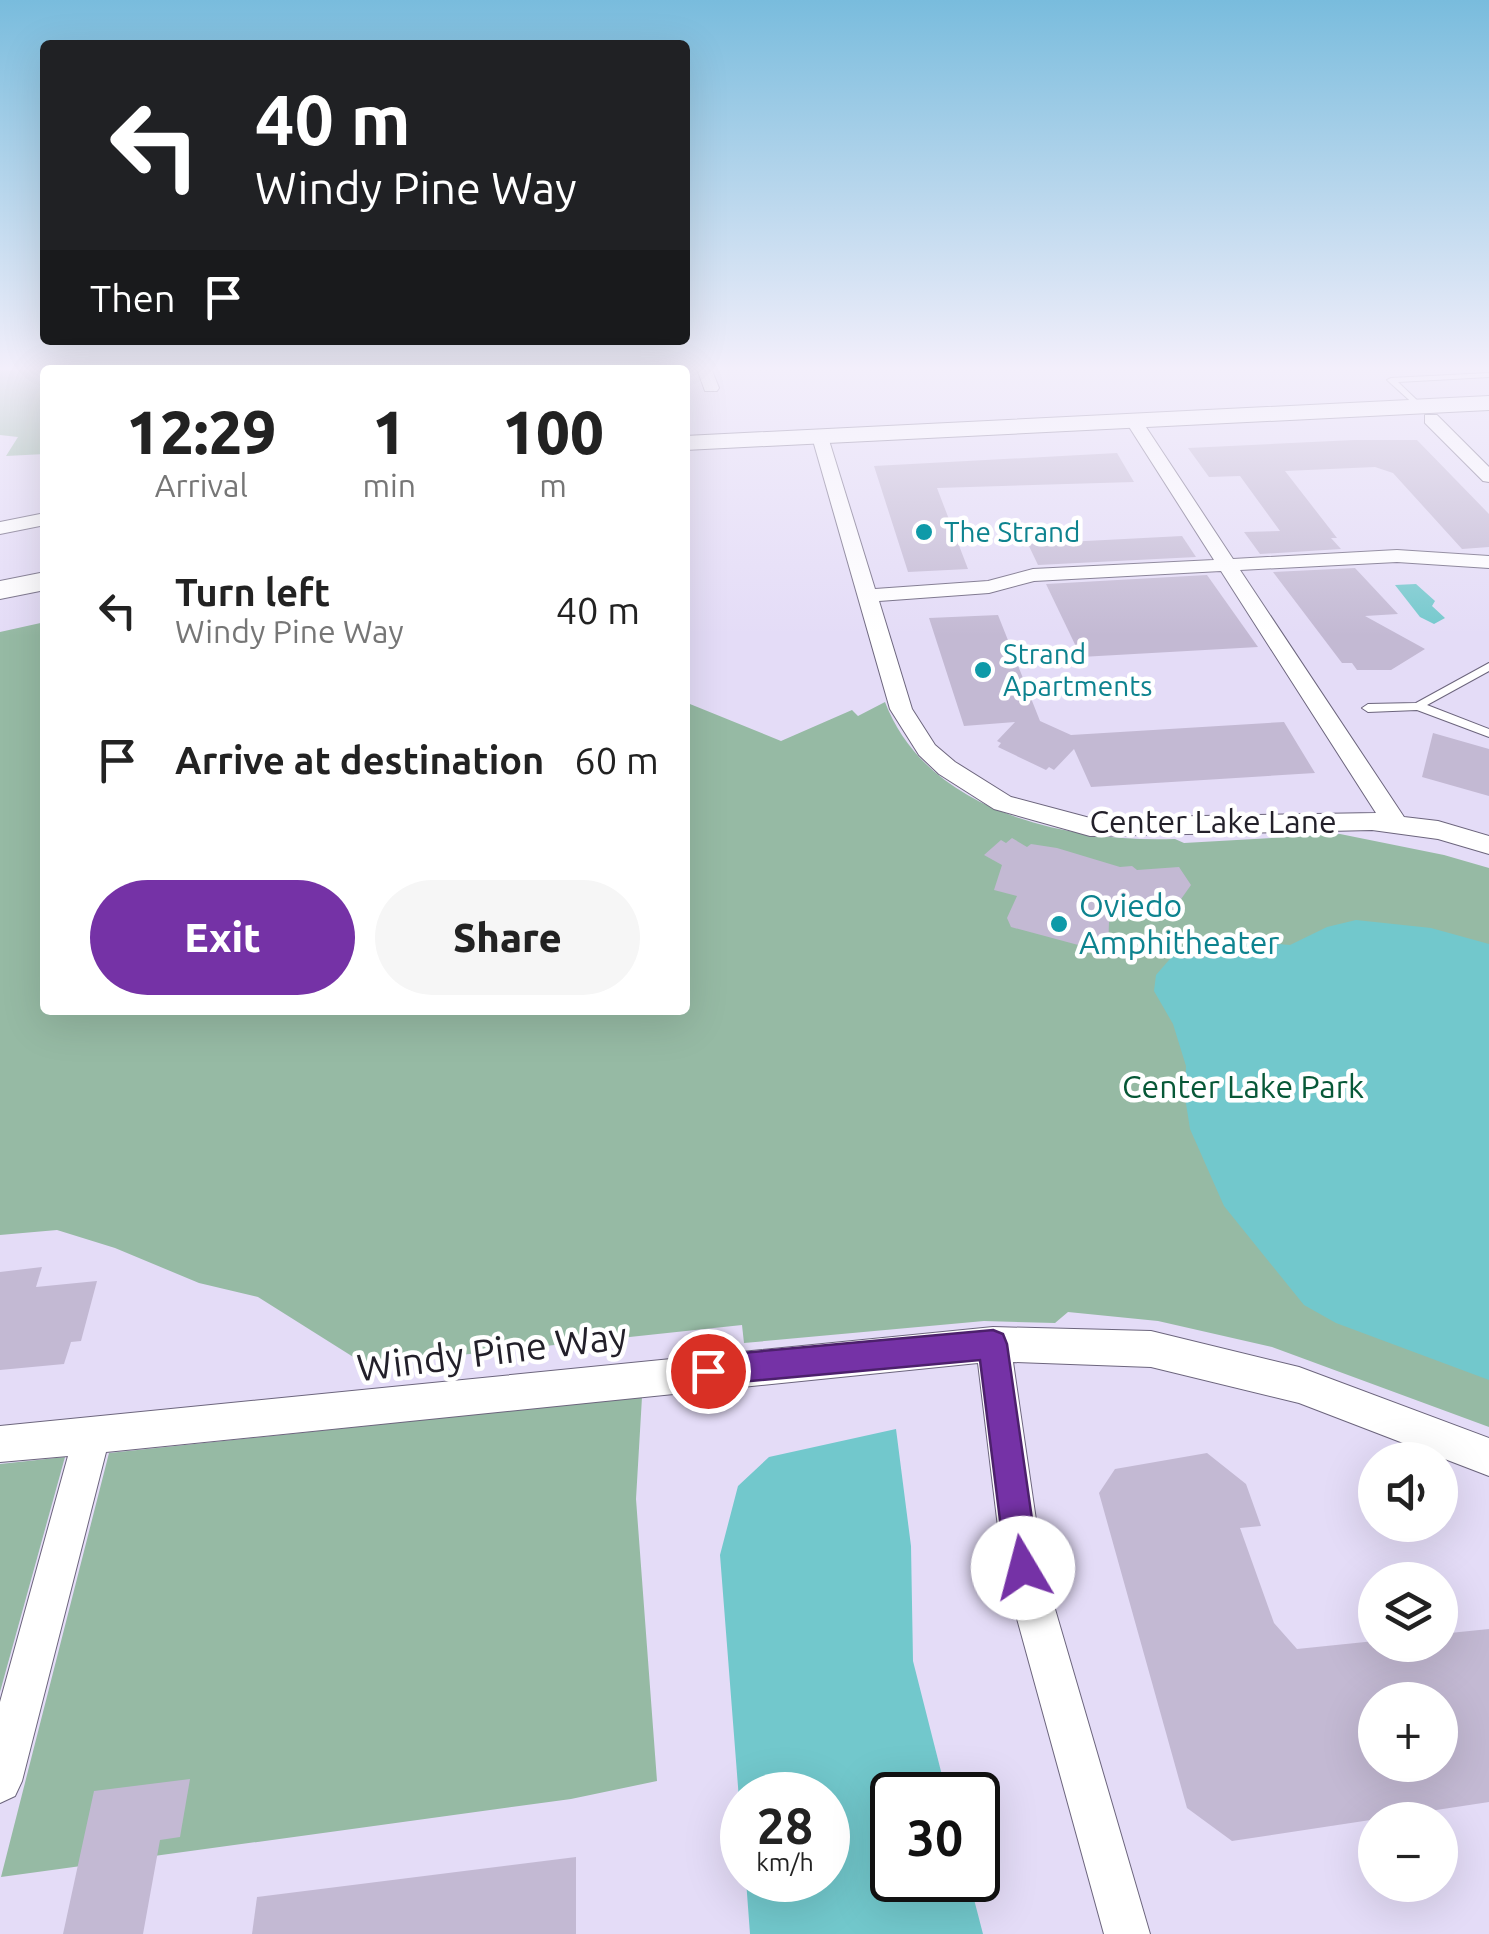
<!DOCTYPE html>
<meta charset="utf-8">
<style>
body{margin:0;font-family:Ubuntu,sans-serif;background:#f6f6f6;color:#222;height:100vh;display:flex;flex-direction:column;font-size:38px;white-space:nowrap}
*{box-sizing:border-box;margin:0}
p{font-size:32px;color:#767676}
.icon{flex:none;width:55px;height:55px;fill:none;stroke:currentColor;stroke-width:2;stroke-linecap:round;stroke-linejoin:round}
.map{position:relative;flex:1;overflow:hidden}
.sheet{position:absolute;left:40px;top:365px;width:650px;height:650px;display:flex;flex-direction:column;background:#fff;border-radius:10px;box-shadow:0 10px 40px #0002}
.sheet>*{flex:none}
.guide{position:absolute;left:40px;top:40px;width:650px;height:305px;border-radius:10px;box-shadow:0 10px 40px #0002;background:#202124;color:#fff;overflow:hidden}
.tools{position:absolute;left:1358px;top:1442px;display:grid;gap:20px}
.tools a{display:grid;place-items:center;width:100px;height:100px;border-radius:50%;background:#fff;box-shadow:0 10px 40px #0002;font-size:50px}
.speed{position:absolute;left:720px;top:1772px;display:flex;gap:20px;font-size:50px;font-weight:700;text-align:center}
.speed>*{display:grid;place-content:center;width:130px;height:130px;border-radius:50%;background:#fff;box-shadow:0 10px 40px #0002;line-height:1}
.speed small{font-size:25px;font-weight:400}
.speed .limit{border:5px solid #111;border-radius:15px;background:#fff;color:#111}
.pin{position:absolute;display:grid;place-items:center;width:85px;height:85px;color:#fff;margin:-42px;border:5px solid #fff;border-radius:50%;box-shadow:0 2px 10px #0007}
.me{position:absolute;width:110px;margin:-55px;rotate:352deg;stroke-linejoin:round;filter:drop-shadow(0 0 8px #0008)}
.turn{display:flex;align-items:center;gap:35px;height:210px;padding:0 50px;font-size:45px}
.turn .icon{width:130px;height:130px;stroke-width:2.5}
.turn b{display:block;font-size:70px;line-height:85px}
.then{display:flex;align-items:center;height:95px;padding:0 50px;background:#0003;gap:20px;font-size:38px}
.eta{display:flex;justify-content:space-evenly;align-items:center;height:170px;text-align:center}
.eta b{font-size:60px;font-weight:800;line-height:70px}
.button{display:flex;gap:20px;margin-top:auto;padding:20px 50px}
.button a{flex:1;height:115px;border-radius:60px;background:#7532a6;color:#fff;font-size:40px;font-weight:800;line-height:115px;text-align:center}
.button a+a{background:#f6f6f6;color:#222}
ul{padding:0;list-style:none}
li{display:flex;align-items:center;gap:30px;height:150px;padding:0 50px}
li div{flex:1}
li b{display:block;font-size:38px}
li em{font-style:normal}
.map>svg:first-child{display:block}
.green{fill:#96baa4}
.water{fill:#72c8cc}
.building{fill:#c3b9d3;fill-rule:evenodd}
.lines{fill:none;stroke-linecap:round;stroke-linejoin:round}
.lane-casing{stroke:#6c657d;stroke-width:2}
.street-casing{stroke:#6c657d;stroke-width:2}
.secondary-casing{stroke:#6c657d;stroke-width:2}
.lane{fill:#fff;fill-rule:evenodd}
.street{fill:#fff;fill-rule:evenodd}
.secondary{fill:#fff;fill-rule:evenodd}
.route{fill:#7532a6;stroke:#4c206c;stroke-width:2.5}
.culture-dot{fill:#0f9aa8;stroke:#fff;stroke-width:4}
.labels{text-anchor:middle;stroke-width:9;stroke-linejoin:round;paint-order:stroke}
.far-culture-label{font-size:28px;fill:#0d838f;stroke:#fff;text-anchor:start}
.street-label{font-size:32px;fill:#23202a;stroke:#fff}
.culture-label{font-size:32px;fill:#0d838f;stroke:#fff;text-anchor:start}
.park-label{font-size:32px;fill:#075837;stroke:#fff}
.near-street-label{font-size:38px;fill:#23202a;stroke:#fff}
</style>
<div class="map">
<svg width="1489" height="1934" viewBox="0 0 1489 1934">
<rect width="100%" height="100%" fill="#e4dcf7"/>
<g class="green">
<polygon points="0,366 252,366 258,370 45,370 45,454 6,456 18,437 0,435"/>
<path d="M45,622v388h640v-308l96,39 71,-31 6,6 27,-14c42,111 186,141 290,137l9,4 156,-9 104,21 45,13v559l-217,-80 -114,-26 -90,-9 -13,11 -71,-2 -240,22 -2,-18 -376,40 -108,-68 -59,-14 -84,-35 -58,-18 -57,5v-603z"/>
<polygon points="642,1397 636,1499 657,1781 571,1799 1,1877 109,1453"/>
<polygon points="65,1457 0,1692 0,1464"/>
</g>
<g class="water">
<polygon points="1416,584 1435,601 1432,606 1445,618 1434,624 1420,617 1395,585"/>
<polygon points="1356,920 1431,928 1489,944 1489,1380 1336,1323 1304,1305 1224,1206 1190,1129 1185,1097 1186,1066 1173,1024 1154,991 1156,975 1176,952 1193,944 1224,939 1290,945 1327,927"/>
<polygon points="896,1429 911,1546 913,1661 947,1795 892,1795 892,1880 969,1880 983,1934 750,1934 746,1880 828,1880 828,1795 742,1795 742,1838 720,1555 738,1486 769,1457"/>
</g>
<g class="building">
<polygon points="1354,440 1417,440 1489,514 1489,547 1462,549 1393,473 1375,467 1285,471 1337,538 1331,538 1341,549 1260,554 1244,532 1280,531 1240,476 1209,477 1188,448"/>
<polygon points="1117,453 1134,482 937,488 968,569 908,572 874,466"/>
<polygon points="1182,536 1196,557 1038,565 1028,544"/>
<polygon points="1355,568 1398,614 1365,616 1425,649 1391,670 1357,670 1352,663 1342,663 1273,572"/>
<polygon points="1207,575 1258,647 1081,657 1046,584"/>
<polygon points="998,615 1040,721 1071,735 1284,722 1315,773 1091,787 1074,749 1054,770 1049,767 1046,770 998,747 1001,743 997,741 1015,722 964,726 929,618"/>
<polygon points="1433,733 1489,749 1489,796 1422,777"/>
<polygon points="1012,838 1027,847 1031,844 1057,848 1120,867 1132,866 1137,870 1179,867 1191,885 1174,909 1130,912 1109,922 1108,953 1011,927 1007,918 1017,896 994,890 1002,865 984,855 1001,840 1006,843"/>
<polygon points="42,1267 36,1287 97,1281 81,1341 71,1342 64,1364 0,1370 0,1272"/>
<path d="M1207,1453l39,31 15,42 -21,2 34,95 23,26 78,-8v4h65v-11l49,-5v173l-257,39 -45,-33 -88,-315 16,-24zM1375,1700h65v65h-65z"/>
<polygon points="190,1779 180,1837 160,1840 143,1934 63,1934 94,1791"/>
<polygon points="576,1857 576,1934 252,1934 257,1897"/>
</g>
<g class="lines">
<defs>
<g id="lane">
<polygon points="1489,373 1489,377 1398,382 1421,404 1421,408 1418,408 1387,380 1391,378"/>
<polygon points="1489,663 1489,671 1427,705 1489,729 1489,737 1417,710 1368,712 1362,708 1368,704 1416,703"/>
</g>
<g id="street">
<polygon points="696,366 710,366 719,388 717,391 705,391"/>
<polygon points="1425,415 1437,415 1489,467 1489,482 1483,481 1425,423"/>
<path d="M1134,417l6,1 93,141 164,-9 92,6v12l-92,-6 -157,8 164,247 34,4 51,15v18l-51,-15 -66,-9 -282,6 -96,-27 -55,-35 -20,-19 -29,-46 -78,-272 8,-5 8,5 47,152 113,-8 45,-12 181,-9 -88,-138zM1221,571l155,242 -286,5 -79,-21 -56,-35 -20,-17 -23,-36 -33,-108 110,-8 45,-12z"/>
<polygon points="45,513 45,525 0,534 0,522"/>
<polygon points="993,1327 1151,1331 1299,1367 1489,1438 1489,1476 1299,1403 1151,1367 1013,1362 1043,1568 1150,1934 1104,1934 1003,1568 978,1363 106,1452 22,1781 15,1796 0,1803 0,1702 68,1456 0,1462 0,1426"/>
</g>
<g id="secondary">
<polygon points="1489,396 1489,410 685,450 685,436"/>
<polygon points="45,572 45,590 0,599 0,581"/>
</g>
</defs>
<use href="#lane" class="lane-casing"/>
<use href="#street" class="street-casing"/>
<use href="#secondary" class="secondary-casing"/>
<use href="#lane" class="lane"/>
<use href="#street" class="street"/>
<use href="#secondary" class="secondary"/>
</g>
<linearGradient id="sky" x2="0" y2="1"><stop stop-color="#79bcdd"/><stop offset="0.58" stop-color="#f3effb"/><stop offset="1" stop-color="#f3effb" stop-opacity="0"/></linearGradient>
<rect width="1489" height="636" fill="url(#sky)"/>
<polygon class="route" points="993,1330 1003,1334 1007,1344 1039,1568 1034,1580 1023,1584 1011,1580 1006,1568 980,1360 708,1385 697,1381 693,1371 697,1360 708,1356"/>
<g class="culture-dot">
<circle cx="924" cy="532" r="10"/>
<circle cx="983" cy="670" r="10"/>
<circle cx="1059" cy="924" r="10"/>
</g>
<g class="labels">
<g class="far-culture-label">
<text x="944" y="542">The Strand</text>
<text x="1003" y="664">Strand<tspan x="1003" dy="32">Apartments</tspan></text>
</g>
<g class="street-label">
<text x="1213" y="833">Center Lake Lane</text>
</g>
<g class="culture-label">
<text x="1079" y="917">Oviedo<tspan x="1079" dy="37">Amphitheater</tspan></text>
</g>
<g class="park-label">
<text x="1243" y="1098">Center Lake Park</text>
</g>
<g class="near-street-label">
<text transform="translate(492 1352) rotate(-7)" y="13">Windy Pine Way</text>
</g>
</g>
</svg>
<div class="tools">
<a><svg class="icon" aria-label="sound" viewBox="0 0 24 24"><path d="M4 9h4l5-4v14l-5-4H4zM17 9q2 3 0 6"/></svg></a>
<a><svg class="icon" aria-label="layers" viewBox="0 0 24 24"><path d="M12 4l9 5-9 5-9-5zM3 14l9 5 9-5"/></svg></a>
<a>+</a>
<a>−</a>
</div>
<div class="speed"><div>28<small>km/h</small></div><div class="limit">30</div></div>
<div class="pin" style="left:708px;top:1371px;background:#d93025"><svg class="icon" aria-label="arrive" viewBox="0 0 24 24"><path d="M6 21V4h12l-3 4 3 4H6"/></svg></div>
<svg class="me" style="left:1023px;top:1568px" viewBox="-20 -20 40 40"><circle r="19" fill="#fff"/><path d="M0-13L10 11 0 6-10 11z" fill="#7532a6"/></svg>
<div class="guide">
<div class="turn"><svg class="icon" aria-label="left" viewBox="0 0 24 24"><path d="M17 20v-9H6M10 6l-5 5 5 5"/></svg><div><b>40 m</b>Windy Pine Way</div></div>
<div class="then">Then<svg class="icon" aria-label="arrive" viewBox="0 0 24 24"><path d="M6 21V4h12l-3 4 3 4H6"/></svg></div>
</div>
<section class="sheet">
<div class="eta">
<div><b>12:29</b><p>Arrival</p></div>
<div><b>1</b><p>min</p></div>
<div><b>100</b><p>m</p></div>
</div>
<ul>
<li><svg class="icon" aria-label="left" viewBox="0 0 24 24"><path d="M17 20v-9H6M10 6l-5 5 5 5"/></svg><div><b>Turn left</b><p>Windy Pine Way</p></div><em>40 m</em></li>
<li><svg class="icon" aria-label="arrive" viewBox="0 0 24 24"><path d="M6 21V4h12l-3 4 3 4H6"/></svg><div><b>Arrive at destination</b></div><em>60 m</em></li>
</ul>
<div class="button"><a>Exit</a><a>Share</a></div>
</section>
</div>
